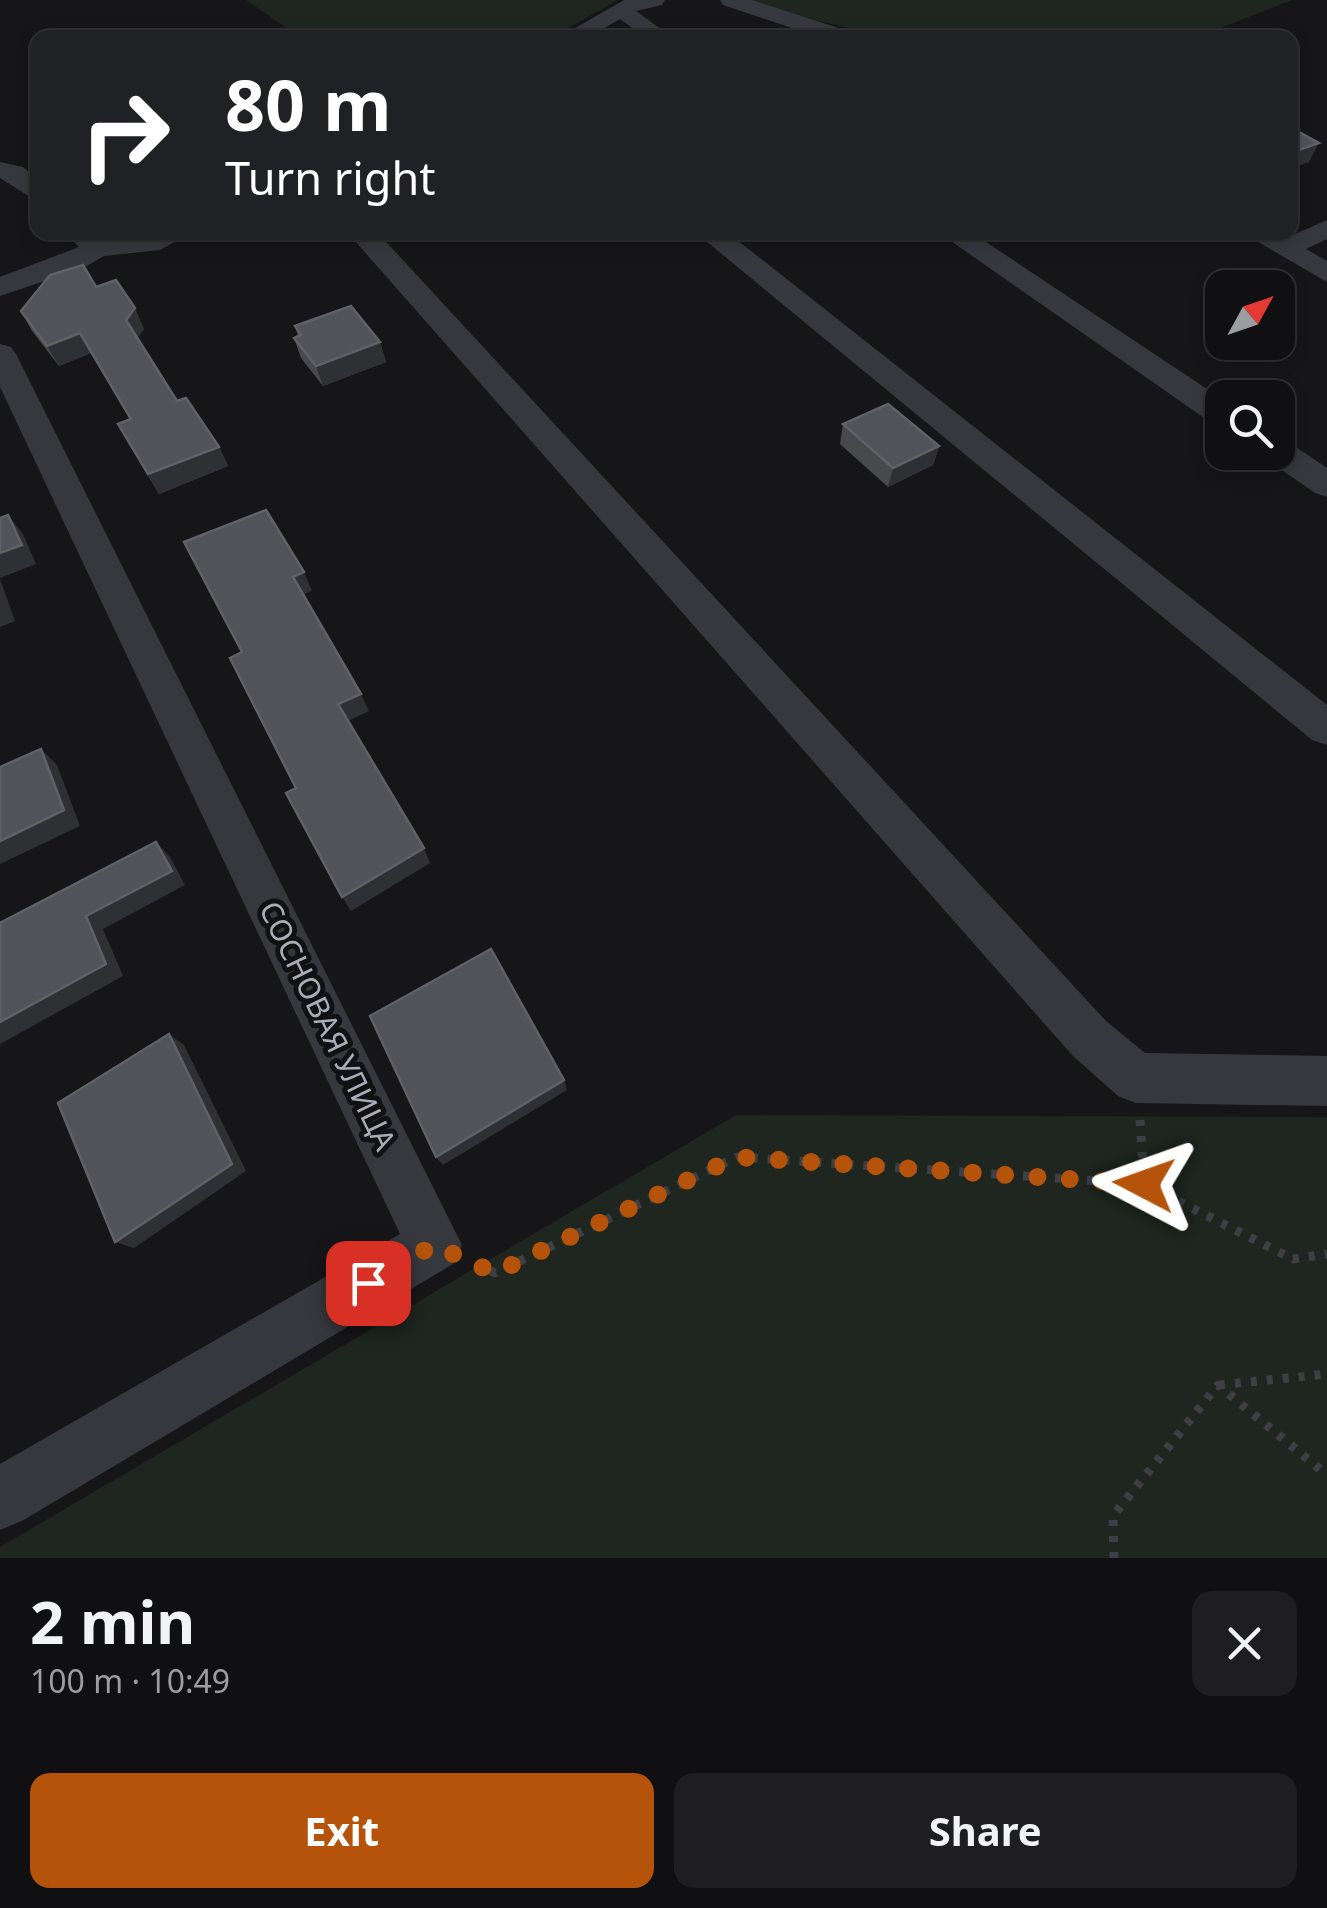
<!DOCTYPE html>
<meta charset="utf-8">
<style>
body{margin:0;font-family:"Noto Sans",sans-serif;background:#1e1e20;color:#f1f3f6;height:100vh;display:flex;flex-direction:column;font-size:38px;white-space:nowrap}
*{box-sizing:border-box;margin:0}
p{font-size:32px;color:#9c9d9f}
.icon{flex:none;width:55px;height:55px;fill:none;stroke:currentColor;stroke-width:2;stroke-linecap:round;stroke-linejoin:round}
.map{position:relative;height:1558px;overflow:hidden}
.drawer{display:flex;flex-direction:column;background:#101012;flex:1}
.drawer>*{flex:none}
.hud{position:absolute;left:30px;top:30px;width:1268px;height:210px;border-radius:20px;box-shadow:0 5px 15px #0003,0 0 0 2px #303032;background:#202124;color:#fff;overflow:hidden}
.needle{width:65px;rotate:50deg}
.tools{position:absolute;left:1205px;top:270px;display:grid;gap:20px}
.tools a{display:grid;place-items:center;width:90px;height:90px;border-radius:20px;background:#101012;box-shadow:0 5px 15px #0003,0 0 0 2px #303032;font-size:50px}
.pin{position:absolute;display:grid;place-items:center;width:85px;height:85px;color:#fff;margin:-42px;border-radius:20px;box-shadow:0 5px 15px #0006}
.me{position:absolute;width:110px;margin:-55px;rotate:274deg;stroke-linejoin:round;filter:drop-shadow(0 0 8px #0008)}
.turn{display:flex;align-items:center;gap:35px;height:210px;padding:0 30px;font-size:45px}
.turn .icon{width:130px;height:130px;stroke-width:2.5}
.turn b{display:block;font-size:70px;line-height:85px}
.round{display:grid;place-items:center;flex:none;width:105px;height:105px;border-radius:20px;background:#1e1e20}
.headline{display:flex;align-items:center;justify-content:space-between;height:170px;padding:0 30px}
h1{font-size:60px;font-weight:700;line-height:75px}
.action{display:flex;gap:20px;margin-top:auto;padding:20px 30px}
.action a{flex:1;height:115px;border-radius:20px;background:#b45309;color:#fff;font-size:40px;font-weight:700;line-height:115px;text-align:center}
.action a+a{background:#1e1e20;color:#f1f3f6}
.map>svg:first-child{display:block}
.green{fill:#1e261f}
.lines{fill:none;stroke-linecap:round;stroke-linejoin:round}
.path{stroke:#3d3f44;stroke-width:9;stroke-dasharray:6 10;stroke-linecap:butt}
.street{fill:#37383d;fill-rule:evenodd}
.wall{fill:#47494d}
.shaded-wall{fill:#2f3033}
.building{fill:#525359;stroke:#5f6168;stroke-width:2.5}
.route{stroke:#b45309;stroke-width:18;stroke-dasharray:0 32.4}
.labels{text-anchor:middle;stroke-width:10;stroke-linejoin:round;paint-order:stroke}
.street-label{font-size:30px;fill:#a8adb8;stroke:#111113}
</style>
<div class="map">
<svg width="1327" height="1558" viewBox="0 0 1327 1558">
<rect width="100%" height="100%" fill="#161618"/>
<g class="green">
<polygon points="246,0 618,0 550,38 300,37"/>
<polygon points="732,0 1292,0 1195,38 886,37"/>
<polygon points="736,1115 1327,1117 1327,1558 0,1558 0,1547"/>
</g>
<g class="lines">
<g class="path">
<polyline points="1140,1120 1144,1184"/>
<polyline points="476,1264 495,1273 737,1157 1144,1184 1293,1259 1327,1254"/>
<polyline points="1219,1385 1327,1374"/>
<polyline points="1114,1558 1113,1516 1218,1385 1327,1475"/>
</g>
<g class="street">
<polygon points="624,0 665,0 662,5 636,11 673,38 646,38 620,19 587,38 558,38"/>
<polygon points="720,0 752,0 854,33 857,38 822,38 723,5"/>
<polygon points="0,162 23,167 38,180 38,202 0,178"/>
<polygon points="1327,220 1327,239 1306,249 1327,261 1327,282 1241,232 1276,232 1286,238"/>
<polygon points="65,232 96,232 104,239 193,232 160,250 104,256 83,268 0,296 0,277 79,247"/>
<polygon points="347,232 377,232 1106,1021 1145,1053 1327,1056 1327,1106 1136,1103 1118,1096 1072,1055"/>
<polygon points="695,232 727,232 1327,705 1327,745 1312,740"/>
<polygon points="938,232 971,232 1222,399 1222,424 1210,422"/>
<polygon points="0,344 11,347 16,354 462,1245 453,1264 22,1521 0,1530 0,1464 400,1234 0,387"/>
<polygon points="1278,440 1290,443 1327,468 1327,497 1315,493 1266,459 1262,452 1278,452"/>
</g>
</g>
<g class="wall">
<polygon points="96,287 144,329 137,338 177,401 219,447 228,466 159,494 118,424 130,419 91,353 59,366 32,331 21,311"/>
<polygon points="295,326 380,342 386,362 323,386 301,358 294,338 298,336"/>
<polygon points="843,424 939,446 933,465 888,487 840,444"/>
</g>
<g class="shaded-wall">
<polygon points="1319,143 1309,162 1290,169 1290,153"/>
<polygon points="135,308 144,329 136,340 126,320"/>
<polygon points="80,333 91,353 59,366 47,346"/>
<polygon points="380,342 386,362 323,386 316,366"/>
<polygon points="939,446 933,465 888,487 893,468"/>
<polygon points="219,447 228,466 159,494 148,474"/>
<polygon points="8,515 23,534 36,564 0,578 0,553"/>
<polygon points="304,572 312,591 302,595 293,577"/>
<polygon points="0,579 15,621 0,627"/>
<polygon points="361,694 369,711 346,722 338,704"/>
<polygon points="41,749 57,765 80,826 0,864 0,841"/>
<polygon points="156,842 170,857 185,885 103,929 123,976 0,1044 0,1022 86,916"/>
<polygon points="424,848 430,863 351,911 342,897"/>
<polygon points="169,1034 184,1045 246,1171 134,1248 115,1242"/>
<polygon points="564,1080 567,1090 443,1165 436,1157"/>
</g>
<g class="building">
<polygon points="1290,127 1319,143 1290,153"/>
<polygon points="83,265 96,287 116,280 135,308 126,320 177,401 186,398 219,447 148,474 118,424 131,419 80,333 47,346 21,311 50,275"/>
<polygon points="351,306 380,342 316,366 294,338 301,335 295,326"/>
<polygon points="888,404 939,446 893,468 843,424"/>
<polygon points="266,510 304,572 293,577 361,694 338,704 424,848 342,897 286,793 296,788 230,658 242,652 184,542"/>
<polygon points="8,515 22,545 0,553 0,518"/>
<polygon points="41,749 64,810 0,841 0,767"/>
<polygon points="156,842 172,871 86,916 106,964 0,1022 0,923"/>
<polygon points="491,949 564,1080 436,1157 370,1016"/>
<polygon points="169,1034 232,1164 115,1242 58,1103"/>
</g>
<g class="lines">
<polyline class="route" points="368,1283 434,1245 495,1273 736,1157 1144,1184"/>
</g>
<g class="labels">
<g class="street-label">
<text transform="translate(327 1026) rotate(64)" y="10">СОСНОВАЯ УЛИЦА</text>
</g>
</g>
</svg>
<div class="tools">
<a><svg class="needle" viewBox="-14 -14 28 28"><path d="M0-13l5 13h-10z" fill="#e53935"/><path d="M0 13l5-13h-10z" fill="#9c9d9f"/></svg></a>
<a><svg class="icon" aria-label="search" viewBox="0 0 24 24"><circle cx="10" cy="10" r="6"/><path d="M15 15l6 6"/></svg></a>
</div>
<div class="pin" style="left:368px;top:1283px;background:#d93025"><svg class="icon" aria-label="arrive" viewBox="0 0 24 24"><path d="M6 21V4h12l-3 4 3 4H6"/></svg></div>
<svg class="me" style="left:1144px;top:1184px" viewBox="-20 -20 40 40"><path d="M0-17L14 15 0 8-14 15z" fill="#b45309" stroke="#fff" stroke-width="4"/></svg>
<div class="hud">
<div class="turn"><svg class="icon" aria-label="right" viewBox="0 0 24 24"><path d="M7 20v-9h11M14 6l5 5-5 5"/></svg><div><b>80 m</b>Turn right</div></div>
</div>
</div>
<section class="drawer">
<div class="headline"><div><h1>2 min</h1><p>100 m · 10:49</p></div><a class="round"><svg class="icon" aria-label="close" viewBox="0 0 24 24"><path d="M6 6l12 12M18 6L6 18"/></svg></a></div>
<div class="action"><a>Exit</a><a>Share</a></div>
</section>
